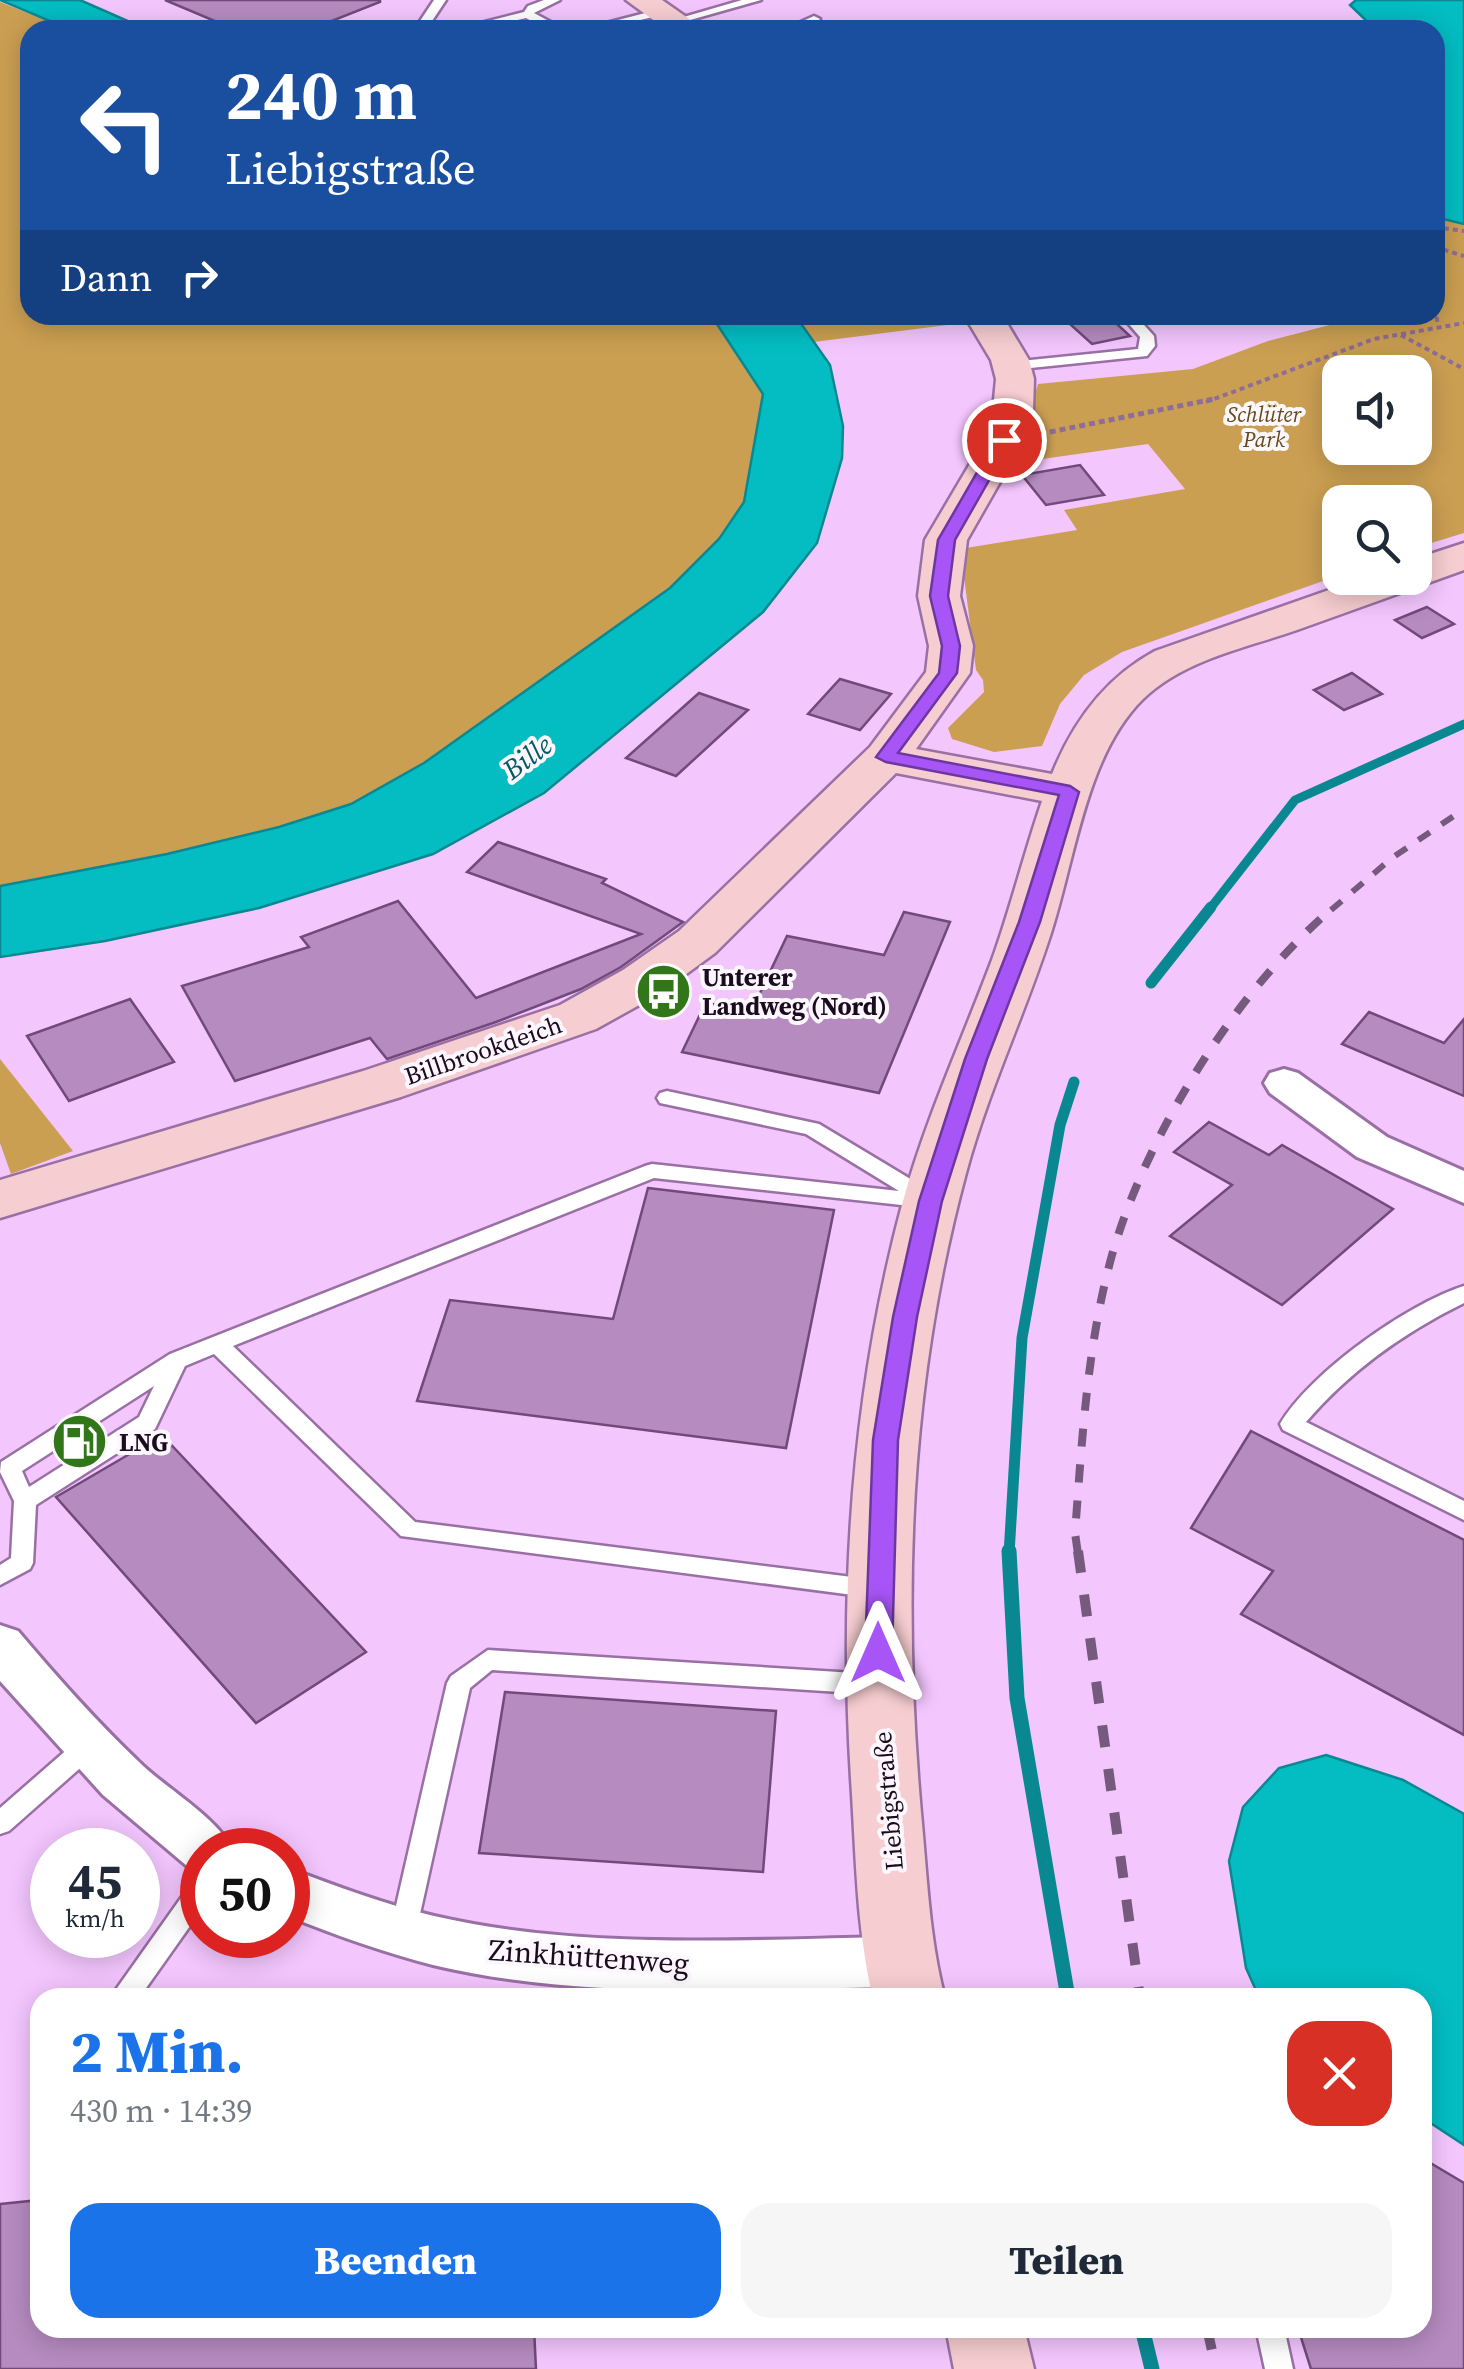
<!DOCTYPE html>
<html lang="de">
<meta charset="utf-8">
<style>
body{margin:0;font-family:"Source Serif 4",serif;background:#f6f6f7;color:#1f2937;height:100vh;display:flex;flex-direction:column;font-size:38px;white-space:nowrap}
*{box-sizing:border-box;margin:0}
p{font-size:32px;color:#747a83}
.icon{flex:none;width:55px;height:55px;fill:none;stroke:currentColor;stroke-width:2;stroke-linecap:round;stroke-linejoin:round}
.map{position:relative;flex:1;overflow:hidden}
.side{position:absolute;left:30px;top:1988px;width:1402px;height:350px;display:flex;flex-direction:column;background:#fff;border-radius:30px;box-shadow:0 5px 25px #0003}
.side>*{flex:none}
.banner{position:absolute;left:20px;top:20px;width:1425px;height:305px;border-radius:30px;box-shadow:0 5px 25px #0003;background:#1a4fa0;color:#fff;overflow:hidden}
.buttons{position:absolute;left:1322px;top:355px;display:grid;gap:20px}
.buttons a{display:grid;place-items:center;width:110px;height:110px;border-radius:20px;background:#fff;box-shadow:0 5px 25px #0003;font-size:50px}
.speed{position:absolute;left:30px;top:1828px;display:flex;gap:20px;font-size:50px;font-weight:700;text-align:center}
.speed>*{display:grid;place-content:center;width:130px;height:130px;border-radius:50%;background:#fff;box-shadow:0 5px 25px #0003;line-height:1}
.speed small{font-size:25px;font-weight:400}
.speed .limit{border:15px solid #d22;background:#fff;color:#111}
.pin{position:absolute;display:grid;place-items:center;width:85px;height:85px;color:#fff;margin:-42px;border:5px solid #fff;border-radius:50%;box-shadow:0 2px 10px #0007}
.me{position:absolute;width:110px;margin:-55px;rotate:0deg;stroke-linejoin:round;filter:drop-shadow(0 0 8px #0008)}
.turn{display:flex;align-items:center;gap:35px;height:210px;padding:0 40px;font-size:45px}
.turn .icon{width:130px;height:130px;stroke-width:2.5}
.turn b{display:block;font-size:70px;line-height:85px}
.then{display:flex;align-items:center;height:95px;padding:0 40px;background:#0003;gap:20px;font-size:38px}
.round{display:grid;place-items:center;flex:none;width:105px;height:105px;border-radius:30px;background:#f6f6f7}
.summary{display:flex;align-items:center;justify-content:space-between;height:170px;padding:0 40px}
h1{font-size:60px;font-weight:800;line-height:75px;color:#1a73e8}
.action{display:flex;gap:20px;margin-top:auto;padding:20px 40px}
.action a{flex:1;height:115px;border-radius:30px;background:#1a73e8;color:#fff;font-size:40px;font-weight:800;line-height:115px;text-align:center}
.action a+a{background:#f6f6f7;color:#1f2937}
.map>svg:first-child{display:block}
.green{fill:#cb9f52;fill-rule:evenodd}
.water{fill:#03bdc3;stroke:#0a8892;stroke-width:2.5}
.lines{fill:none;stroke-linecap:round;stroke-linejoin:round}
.stream-far2{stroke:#0a8892;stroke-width:9}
.stream-far1{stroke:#0a8892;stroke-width:11}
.stream{stroke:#0a8892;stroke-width:15}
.building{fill:#b58bc0;stroke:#714a7b;stroke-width:2.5}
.lane-casing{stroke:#9970a4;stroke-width:5}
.street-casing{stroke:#9970a4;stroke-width:6}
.secondary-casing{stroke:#9970a4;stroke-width:5}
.path-far1{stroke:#8e6e95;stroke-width:4;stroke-dasharray:5 4;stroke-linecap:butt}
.path{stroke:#8e6e95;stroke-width:5;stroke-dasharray:6 4;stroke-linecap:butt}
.lane{fill:#fff;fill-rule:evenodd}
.street{fill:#fff;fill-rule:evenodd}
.secondary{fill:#f6cdd0;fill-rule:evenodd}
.rail-far2{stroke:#765a7d;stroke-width:6;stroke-dasharray:14 14;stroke-linecap:butt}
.rail-far1{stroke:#765a7d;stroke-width:8;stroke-dasharray:18 18;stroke-linecap:butt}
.rail{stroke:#765a7d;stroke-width:10;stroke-dasharray:22 22;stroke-linecap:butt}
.route{fill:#a855f7;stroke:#6d37a1;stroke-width:2.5}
.labels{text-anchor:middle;stroke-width:8;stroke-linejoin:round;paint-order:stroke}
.far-park-label{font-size:22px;font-style:italic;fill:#644919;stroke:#fcf7fd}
.poi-label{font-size:25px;font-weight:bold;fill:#1b0b1f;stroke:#fcf7fd;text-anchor:start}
.street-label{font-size:25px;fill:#1b0b1f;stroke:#fcf7fd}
.water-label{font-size:28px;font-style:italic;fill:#005c60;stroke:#fcf7fd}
.near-street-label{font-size:30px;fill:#1b0b1f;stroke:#fcf7fd}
</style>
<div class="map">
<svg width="1464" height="2369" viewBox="0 0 1464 2369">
<rect width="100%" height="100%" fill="#f3c6fe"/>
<g class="green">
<polygon points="0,2 71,30 30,30 30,315 711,315 763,393 744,502 719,539 670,588 424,763 351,804 279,827 167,854 0,886"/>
<path d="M1435,217l29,7v309l-49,15v-46h-75v73l-218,77 -38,23 -24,29 -18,42 -48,6 -42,-13 -4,-11 36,-36 -1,-12 -7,-10 -13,-101 3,-21 111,-18 -13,-20 121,-21 -37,-45 -134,19 24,-79 155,-15 75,-28 100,-26h67zM1340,372h75v76h-75z"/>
<polygon points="795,315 951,315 955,324 814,342"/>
<polygon points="0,1059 73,1151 11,1174 0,1143"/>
</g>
<g class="water">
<polygon points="0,0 80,0 148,30 71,30"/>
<polygon points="1356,0 1464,0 1464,224 1435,217 1435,30 1376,30 1350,5"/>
<polygon points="711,315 795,315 830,365 843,426 842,458 817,543 763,612 544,793 433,854 259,908 105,941 0,957 0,886 167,854 279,827 351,804 424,763 670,588 719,539 744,502 763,394"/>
<polygon points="1326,1755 1403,1780 1464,1814 1464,2145 1423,2118 1422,1998 1259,1997 1246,1968 1229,1861 1243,1807 1279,1768"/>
</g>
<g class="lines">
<polyline class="stream-far2" points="1209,910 1295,800 1464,724"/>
<g class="stream-far1">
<polyline points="1151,983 1211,907"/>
<polyline points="1009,1554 1022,1338 1060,1125 1074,1082"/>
</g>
<g class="stream">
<polyline points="1009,1551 1017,1698 1068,1998"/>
<polyline points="1142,2328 1152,2369"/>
</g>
</g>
<g class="building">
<polygon points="165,0 380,0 380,2 309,30 236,30"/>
<polygon points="1060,315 1107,315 1130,336 1092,344"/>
<polygon points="1080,465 1104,495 1046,505 1022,475"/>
<polygon points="1427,607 1454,624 1422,638 1395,620"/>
<polygon points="1352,673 1382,694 1344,710 1314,690"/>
<polygon points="840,679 891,694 860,730 808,714"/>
<polygon points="699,693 748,710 676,776 626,758"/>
<polygon points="498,842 606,879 602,883 683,922 621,967 581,989 496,1022 387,1059 370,1038 235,1081 182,986 309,947 301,937 398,901 476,998 641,934 467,872"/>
<polygon points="904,912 950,922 879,1093 682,1052 706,1002 751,1012 787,936 884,955"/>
<polygon points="130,999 174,1062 69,1101 27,1036"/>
<polygon points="1369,1012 1444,1043 1464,1019 1464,1096 1342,1044"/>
<polygon points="1209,1122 1269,1155 1282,1145 1393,1209 1282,1305 1170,1236 1232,1185 1174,1152"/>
<polygon points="648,1188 834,1210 786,1448 417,1401 450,1300 613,1319"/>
<polygon points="1251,1431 1464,1540 1464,1735 1241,1614 1273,1571 1191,1528"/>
<polygon points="162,1435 366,1652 256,1723 56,1497"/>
<polygon points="505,1692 776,1711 763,1872 479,1853"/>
<polygon points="1422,2158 1464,2183 1464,2369 1311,2369 1298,2328 1422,2328"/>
<polygon points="40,2200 40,2328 534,2328 536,2369 0,2369 0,2204"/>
</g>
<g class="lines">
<defs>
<g id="lane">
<polygon points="434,0 446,0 426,30 414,30"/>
<polygon points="544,0 560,0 534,13 558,26 576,30 548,30 526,18 474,30 453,30 524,12 528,6"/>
<polygon points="742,0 761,0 676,24 670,21"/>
<polygon points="661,9 667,12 665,14 599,30 579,30"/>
<polygon points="814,16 820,19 818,21 798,30 783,30"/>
<polygon points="1121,315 1135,315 1154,336 1155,346 1147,356 1012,370 1005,366 1012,362 1138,349 1140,337"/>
<path d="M667,1091l152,33 113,68 7,9 -10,7 -275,-30 -421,168 182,176 461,58 8,2 4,7 -4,7 -8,2 -475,-62 -187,-182 -29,12 -30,63 -119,76 -3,58 -3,6 -30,16v-20l11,-7 3,-57 -14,-29 1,-10 169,-108 475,-188 7,-2 247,27 -93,-57 -146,-31 -3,-5 3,-5zM154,1386l-15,31 -110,70 -7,-16z"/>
<path d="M1464,1286v17c-61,30 -113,67 -158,119l158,79v19l-181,-90 -3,-6c30,-51 127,-120 184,-138z"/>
<polygon points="488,1650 871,1674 879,1677 883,1684 879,1691 871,1694 492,1670 470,1688 416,1932 412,1940 403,1943 394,1940 390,1932 447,1683 451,1676"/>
<polygon points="87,1737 96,1740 99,1747 96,1754 9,1831 0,1834 0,1808 78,1740"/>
<polygon points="202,1878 202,1909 139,1998 110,1998 193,1881"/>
<polygon points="642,1953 651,1957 655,1965 655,1998 629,1998 629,1965 633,1957"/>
<polygon points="1256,2328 1284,2328 1293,2369 1265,2369"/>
</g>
<g id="street">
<polygon points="1284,1069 1298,1073 1387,1137 1464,1171 1464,1203 1357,1157 1270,1093 1264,1083 1270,1073"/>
<path d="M0,1625l18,6c38,45 77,89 120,130 27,27 79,56 95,89h-31v22l-15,-6 -84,-71 -103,-114z"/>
<path d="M288,1868c48,18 95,36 146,48 151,35 312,23 466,21l19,8 8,17 -8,17 -19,8c-154,2 -316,14 -467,-22 -50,-13 -98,-30 -145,-49z"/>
</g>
<g id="secondary">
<polygon points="626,0 662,0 705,30 667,30"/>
<path d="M964,315h38l27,45 5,19 -1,31 -9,30 -57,100 -7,56 13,50 -3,27 -54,76 136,25c21,-52 53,-96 103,-123l208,-73h52v-19l49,-16v27c-56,20 -111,40 -167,60 -52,18 -114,30 -154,69 -57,56 -68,160 -92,234 -26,81 -63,158 -85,240 -57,210 -64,424 -45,640 6,61 8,125 24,185h-72c-17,-71 -17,-147 -22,-219 -12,-195 1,-389 52,-578 23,-83 59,-161 89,-241 19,-53 32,-107 50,-159l-146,-28 -181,180 -56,41 -63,35 -195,68 -401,121v-38l363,-109 197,-66 63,-35 56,-39 191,-184 56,-75 3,-26 -11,-50 7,-56 59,-100 9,-30 3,-31 -5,-19z"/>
<polygon points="946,2328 1024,2328 1034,2369 954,2369"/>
</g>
</defs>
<use href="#lane" class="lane-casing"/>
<use href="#street" class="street-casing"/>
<use href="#secondary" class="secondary-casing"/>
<g class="path-far1">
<polyline points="1435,227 1464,231"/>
<polyline points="1435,247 1464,256"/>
<polyline points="1435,308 1438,325"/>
<polyline points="1401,335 1464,369"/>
<polyline points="1206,402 1374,339 1464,323"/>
</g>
<polyline class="path" points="1040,434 1214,399"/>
<use href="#lane" class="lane"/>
<use href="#street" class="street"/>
<use href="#secondary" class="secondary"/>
<polyline class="rail-far2" points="1331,910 1392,858 1464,809"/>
<path class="rail-far1" d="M1078,1554l-3,-21c7,-92 12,-188 37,-278 35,-122 125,-266 222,-348"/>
<g class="rail">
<polyline points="1078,1551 1140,1998"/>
<polyline points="1207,2328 1216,2369"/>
</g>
</g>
<polygon class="route" points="998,436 1012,440 955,540 948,596 960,646 957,673 898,753 1070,786 1079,792 1040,922 987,1059 942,1201 917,1317 898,1440 892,1653 888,1660 878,1664 869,1660 865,1653 873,1440 893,1317 919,1201 965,1059 1019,922 1059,795 886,762 876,757 939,673 942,646 930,596 938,540"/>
<defs>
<symbol id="bus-disc" viewBox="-11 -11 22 22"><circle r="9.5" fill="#31771a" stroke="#fcf7fd"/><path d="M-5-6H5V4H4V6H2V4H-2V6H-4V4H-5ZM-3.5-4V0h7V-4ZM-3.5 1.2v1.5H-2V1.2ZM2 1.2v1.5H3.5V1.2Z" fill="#fff"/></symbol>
<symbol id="fuel-disc" viewBox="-11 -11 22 22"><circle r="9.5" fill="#31771a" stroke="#fcf7fd"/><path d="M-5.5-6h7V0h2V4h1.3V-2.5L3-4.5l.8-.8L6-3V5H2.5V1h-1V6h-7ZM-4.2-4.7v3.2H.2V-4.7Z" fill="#fff"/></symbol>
</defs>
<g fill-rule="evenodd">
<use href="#bus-disc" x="632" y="960" width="63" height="63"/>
<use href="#fuel-disc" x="48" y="1410" width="63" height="63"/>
</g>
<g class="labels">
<g class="far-park-label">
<text x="1264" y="422">Schlüter<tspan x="1264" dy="25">Park</tspan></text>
</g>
<g class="poi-label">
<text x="702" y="986">Unterer<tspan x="702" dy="29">Landweg (Nord)</tspan></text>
<text x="119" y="1451">LNG</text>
</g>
<g class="street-label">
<text transform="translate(483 1050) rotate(-19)" y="9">Billbrookdeich</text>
<text transform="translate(888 1801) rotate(-95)" y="9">Liebigstraße</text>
</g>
<g class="water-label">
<text transform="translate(527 757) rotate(-37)" y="10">Bille</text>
</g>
<g class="near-street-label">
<text transform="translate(589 1957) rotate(4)" y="10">Zinkhüttenweg</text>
</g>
</g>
</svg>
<div class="buttons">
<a><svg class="icon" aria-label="sound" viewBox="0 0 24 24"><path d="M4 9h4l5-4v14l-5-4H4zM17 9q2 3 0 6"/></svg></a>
<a><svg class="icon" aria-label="search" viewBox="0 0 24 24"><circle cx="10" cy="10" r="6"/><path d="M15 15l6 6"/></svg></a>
</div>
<div class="speed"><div>45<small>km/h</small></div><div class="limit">50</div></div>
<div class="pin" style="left:1004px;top:440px;background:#d93025"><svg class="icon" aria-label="arrive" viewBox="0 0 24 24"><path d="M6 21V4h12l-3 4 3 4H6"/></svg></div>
<svg class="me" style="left:878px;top:1653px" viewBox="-20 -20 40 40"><path d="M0-17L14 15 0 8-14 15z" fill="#a855f7" stroke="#fff" stroke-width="4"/></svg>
<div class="banner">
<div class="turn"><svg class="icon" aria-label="left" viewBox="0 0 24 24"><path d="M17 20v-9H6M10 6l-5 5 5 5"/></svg><div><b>240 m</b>Liebigstraße</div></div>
<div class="then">Dann<svg class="icon" aria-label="right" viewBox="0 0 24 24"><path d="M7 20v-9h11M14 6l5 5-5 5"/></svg></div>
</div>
<section class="side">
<div class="summary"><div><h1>2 Min.</h1><p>430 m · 14:39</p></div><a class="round" style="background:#d93025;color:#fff"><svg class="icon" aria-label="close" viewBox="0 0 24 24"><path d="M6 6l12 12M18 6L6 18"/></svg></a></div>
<div class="action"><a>Beenden</a><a>Teilen</a></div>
</section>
</div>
